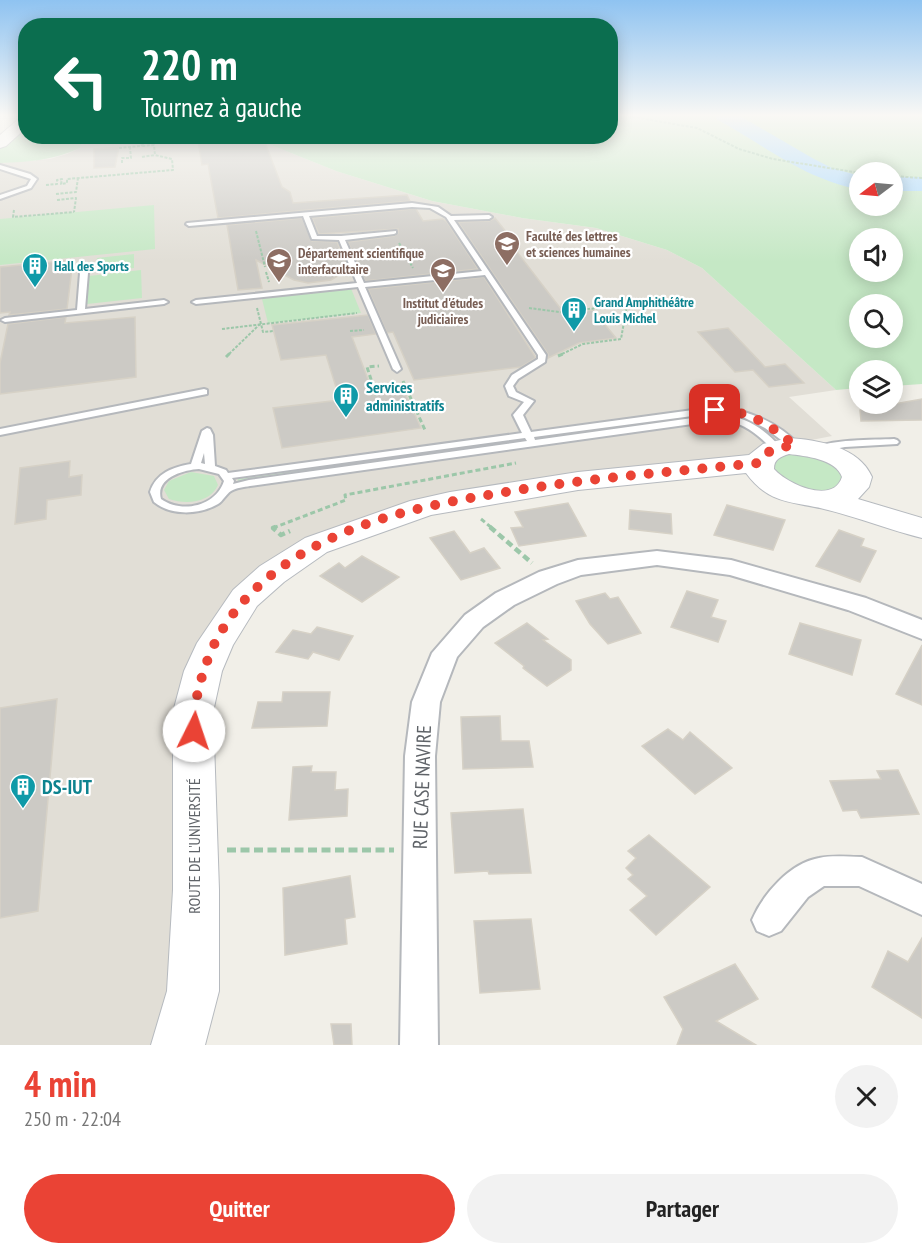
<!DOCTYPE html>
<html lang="fr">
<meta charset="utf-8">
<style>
body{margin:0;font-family:"PT Sans Narrow",sans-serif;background:#f2f2f2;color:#222;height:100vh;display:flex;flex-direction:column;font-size:22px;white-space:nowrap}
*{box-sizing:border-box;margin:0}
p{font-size:20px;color:#767676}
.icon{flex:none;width:33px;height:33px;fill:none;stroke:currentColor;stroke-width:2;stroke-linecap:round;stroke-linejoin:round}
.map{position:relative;height:1045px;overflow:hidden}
.sheet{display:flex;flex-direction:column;background:#fff;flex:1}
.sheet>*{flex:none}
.top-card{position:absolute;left:18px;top:18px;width:600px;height:126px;border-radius:24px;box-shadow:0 3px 15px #0003;background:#0b6e4f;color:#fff;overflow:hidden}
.needle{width:39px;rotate:254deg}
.buttons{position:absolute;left:849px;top:162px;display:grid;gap:12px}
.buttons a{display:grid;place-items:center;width:54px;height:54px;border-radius:50%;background:#fff;box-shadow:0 3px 15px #0003;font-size:30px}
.pin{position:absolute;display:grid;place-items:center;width:51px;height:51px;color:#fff;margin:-26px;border-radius:12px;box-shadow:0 3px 9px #0006}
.me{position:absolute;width:66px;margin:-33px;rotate:4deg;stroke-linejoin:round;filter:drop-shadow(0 0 4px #0008)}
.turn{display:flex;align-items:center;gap:21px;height:126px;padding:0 24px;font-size:27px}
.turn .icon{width:78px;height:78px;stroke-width:2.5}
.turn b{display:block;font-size:42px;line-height:51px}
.round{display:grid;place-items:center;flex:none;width:63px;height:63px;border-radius:32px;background:#f2f2f2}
.overview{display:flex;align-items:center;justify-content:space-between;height:102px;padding:0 24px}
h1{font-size:36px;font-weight:700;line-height:45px;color:#ea4335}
.primary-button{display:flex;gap:12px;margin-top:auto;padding:12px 24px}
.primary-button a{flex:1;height:69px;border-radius:36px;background:#ea4335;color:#fff;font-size:24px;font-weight:700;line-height:69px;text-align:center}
.primary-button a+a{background:#f2f2f2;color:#222}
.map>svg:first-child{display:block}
.education{fill:#e1ded6}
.green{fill:#c5e8c5;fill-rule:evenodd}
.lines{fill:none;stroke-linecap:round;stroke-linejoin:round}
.river{fill:#aadaff;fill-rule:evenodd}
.building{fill:#cccac5;stroke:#d6d1c6;stroke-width:1.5}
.lane-casing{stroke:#b5b8bc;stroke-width:4}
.street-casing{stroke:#b5b8bc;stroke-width:4}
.secondary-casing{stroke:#b6babf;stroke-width:2}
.path-far3{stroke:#9cc7a9;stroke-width:2;stroke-dasharray:3 1.5;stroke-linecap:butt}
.path-far2{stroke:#9cc7a9;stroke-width:3;stroke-dasharray:5 3;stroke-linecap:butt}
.path-far1{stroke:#9cc7a9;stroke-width:4.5;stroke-dasharray:7 4;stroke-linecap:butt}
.path{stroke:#9cc7a9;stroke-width:5;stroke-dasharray:9 4.5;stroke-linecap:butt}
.lane{fill:#fff;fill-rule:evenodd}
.street{fill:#fff;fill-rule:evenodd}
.secondary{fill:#fff;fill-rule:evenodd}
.route{stroke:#ea4335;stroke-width:10;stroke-dasharray:0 18}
.labels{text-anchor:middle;stroke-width:4.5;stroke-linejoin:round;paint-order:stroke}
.far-education-label{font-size:14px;font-weight:bold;fill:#785e54;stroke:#fff;text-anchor:start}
.far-culture-label{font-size:14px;font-weight:bold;fill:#0d838f;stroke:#fff;text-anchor:start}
.culture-label{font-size:16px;font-weight:bold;fill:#0d838f;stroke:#fff;text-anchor:start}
.street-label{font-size:16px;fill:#5f6368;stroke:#fff}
.near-culture-label{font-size:20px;font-weight:bold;fill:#0d838f;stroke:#fff;text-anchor:start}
.near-street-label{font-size:20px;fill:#5f6368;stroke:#fff}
</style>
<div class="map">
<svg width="922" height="1045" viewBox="0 0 922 1045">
<rect width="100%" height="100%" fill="#f1efe8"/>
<polygon class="education" points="83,137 229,137 266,143 336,171 432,201 522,218 596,228 667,250 702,268 836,390 789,397 832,436 791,444 762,457 510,491 316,545 215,643 178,1045 0,1045 0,163 50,159 67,154 80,148"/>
<g class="green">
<path d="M611,116h311v268l-29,2 -1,-16h-32l-1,18 -23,2 -134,-122 -35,-18 -71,-22 -74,-10 -90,-17 -96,-30 -70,-28 -37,-6 381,-1zM860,172h32v34h-32zM860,238h32v34h-32zM860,304h32v34h-32z"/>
<path d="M25,129l1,7 57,1 -3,11c-26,12 -51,14 -80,15v-14z"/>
<polygon points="154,205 155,249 0,265 0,219"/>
<polygon points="134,254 134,268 96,272 97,258"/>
<polygon points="141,270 142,298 87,304 89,276"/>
<polygon points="350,286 361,313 268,323 261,295"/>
<polygon points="698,414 700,417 547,439 545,436"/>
<polygon points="784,452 832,460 846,480 826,493 777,481 769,461"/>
<polygon points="411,455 412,458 238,482 238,479"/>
<path d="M191,472l23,4 4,9c-8,18 -32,20 -49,14l-5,-9 5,-9z"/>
</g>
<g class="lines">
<g class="river">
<path d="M715,116h25l74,43 18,9 28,8v14c-60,-13 -91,-42 -142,-70z"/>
<rect x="892" y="177" width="30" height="14"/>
</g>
</g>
<g class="building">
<polygon points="211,136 246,142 250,141 266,145 282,187 290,192 293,203 407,195 410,201 218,218 208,164 202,165 198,141"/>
<polygon points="119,147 115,167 94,168 94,149"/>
<polygon points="412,209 416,209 423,221 443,219 447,222 478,269 365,281 348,242 394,236 398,233 398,229 319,234 312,218"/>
<polygon points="302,218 312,241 337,242 349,269 331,280 308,283 294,280 256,260 262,288 238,290 227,225"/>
<polygon points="495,218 519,248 514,248 564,313 593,310 616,338 579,343 548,358 548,354 458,222 489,221"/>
<polygon points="73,260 67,309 9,315 10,312 0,313 0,267"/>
<polygon points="484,277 536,358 521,367 414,380 393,332 387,333 368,289"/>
<polygon points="368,315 376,334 352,337 374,395 404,391 421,428 282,448 273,408 340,400 326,355 281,360 272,325"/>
<polygon points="66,317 65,323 135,317 136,377 0,394 0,363 8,324"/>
<polygon points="728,328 765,367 785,364 804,383 769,387 753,370 735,372 698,332"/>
<polygon points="922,399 922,420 861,421 860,410"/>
<polygon points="70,461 69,477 82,475 81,495 47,500 46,519 15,524 20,468"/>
<polygon points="568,503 586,536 519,546 511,528 523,527 515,512"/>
<polygon points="727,505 785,520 773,550 714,535"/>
<polygon points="630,510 671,514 672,534 629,529"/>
<polygon points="839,530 864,539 861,546 876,551 860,582 816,566"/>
<polygon points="454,531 470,553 484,548 500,568 461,580 430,538"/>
<polygon points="362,556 399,577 362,602 320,576 339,563 345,568"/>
<polygon points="687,591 718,600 711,617 726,621 718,642 671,627"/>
<polygon points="605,593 610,599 618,597 641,633 608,644 590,624 576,601"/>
<polygon points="527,623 548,639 543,640 571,660 571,670 547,686 523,668 524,666 495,643"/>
<polygon points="800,623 861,640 852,675 789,654"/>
<polygon points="317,627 353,636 339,660 313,652 308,659 276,652 293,630 311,634"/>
<polygon points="922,645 922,705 896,694"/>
<polygon points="283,692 330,692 327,726 252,728 258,702 282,702"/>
<polygon points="57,699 38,911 0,918 0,708"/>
<polygon points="500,716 501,741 529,741 533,767 463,769 461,717"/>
<polygon points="668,729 683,740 690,732 732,768 695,794 642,746"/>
<polygon points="312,766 311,772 336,772 335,790 348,789 347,816 289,820 293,767"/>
<polygon points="898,770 919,814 861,818 857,810 843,811 830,781 881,779 877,771"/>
<polygon points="523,809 531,873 489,874 488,871 455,873 451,813"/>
<polygon points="649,835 710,887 656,935 630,910 647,896 628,879 633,875 626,868 636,858 628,851"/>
<polygon points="350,876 355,917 345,919 347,944 285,955 283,888"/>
<polygon points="531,919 540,989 480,993 474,921"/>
<polygon points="922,938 922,1018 872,987 888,951 908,962"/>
<polygon points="735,964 758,999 716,1021 756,1045 677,1045 683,1029 664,997"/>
<polygon points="331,1024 351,1024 352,1045 334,1045"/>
</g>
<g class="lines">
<defs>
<g id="lane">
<polygon points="0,165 30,174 37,179 31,188 0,199 0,195 27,186 31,179 0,169"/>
<path d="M412,203l26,4 13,9 38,-1 3,2 -3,2 -35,1 92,135 -1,7 -27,17 -5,7 3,6 18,9 -11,14 8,17 184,-25c32,2 63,15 85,39l-2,2h-6l-27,-20 -20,-10 -18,-5h-12l-181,24 1,3 186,-26c25,3 44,15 60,34l-5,3 -3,-1c-15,-16 -30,-28 -52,-30l-471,66c-6,1 -14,2 -19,5 -5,3 -8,10 -13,13 -19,11 -47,12 -64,-2l-4,-10c6,-19 23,-25 41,-28l11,-33 5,-3 3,1 3,6 2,31 11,4 2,3 294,-40 -9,-18 11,-13 -15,-6 -4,-10 7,-11 26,-16v-4l-53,-80 -120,12 36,82 -4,3 -4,-3 -35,-82 -162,17 -4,-2 4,-2 161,-17 -18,-43 -27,-1 -9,-23 -114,10 -3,-2 1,-1zM412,207l18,1 16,9 36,54 -118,12 -19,-43 49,-6 2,-1v-2l-55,5h-24l-8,-20zM525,438l2,3 -278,39 -16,4 1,-3 -2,-3zM204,453l1,11 -4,-1zM199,469l20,5 5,7c-8,25 -42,33 -63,18 -6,-21 22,-29 38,-30z"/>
<polygon points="84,271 88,273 85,309 164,300 168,302 164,304 5,322 1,320 5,318 77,310 80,273"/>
<polygon points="204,389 207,390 207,394 0,435 0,429"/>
<path d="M894,439l3,1 2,2 -2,2 -52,3 -27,5 -5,-3c15,-10 61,-9 81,-10z"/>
</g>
<g id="street">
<polygon points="657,551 731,560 866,598 922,620 922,639 848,610 730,575 657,565 581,575 557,584 514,605 483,627 457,657 440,702 435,756 438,1045 400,1045 405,756 412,702 432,653 465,615 496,593 539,572 578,560"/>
<path d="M862,857l60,27v31l-63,-29h-35l-16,11 -27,34 -12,5 -12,-5 -5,-11c11,-26 38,-57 67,-62 14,-3 29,-1 43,-1z"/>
</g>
<g id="secondary">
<polygon points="26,116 26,128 6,146 0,148 0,135 21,117"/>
<path d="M789,438c30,2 70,9 83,39l-3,10 -11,12 64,19v20c-32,-8 -62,-20 -94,-28 -34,-9 -58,-4 -82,-37l-168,17 -147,25 -104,37 -43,30 -27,24 -24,39 -11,26 -9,41 6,178v101l-14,54h-54l16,-54 6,-101v-178l11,-41 13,-28 36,-53 27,-24 45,-28 105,-37 40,-9 128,-20 171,-17 14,-11zM789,454c16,2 47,5 53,23 -9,28 -55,7 -68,-8 0,-10 6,-12 15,-15z"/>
</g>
</defs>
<use href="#lane" class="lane-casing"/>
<use href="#street" class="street-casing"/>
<use href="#secondary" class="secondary-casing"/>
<g class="path-far3">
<polyline points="628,116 697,128 739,149 773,159 860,173"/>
<polyline points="119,148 141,146"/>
<polyline points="142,157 155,155"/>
<polyline points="122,163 122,158 131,158 130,147"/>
<polyline points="892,176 922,178"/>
<polyline points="46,185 57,184 57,180 62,179 61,184 67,183 67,179 173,170 172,159 155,155 154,145 141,146 153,136"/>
<polyline points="56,194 76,192 78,178"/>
<polyline points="57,200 76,198 74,212"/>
<polyline points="14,210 13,217 74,212"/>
<polyline points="256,231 265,267"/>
<polyline points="399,243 406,255"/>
<polyline points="408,259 413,268"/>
<polyline points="266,272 269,282"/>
<polyline points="257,308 263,332 274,331"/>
<polyline points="529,308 559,312 647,303"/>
<polyline points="222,329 357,313"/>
<polyline points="350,331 364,330"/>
<polyline points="229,354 260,324"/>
<polyline points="562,354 583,344 621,339 627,305"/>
</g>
<g class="path-far2">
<polyline points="558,356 565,353"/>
<polyline points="226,357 230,353"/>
<polyline points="403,381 425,430"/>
<polyline points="376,395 367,367 379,366"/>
<polyline points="481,519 492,528"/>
<polyline points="273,528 346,500 345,495 516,463"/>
</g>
<g class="path-far1">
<polyline points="276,527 273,528 281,535 290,531"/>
<polyline points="490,527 532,563"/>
</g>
<polyline class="path" points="227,850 394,850"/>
<use href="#lane" class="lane"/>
<use href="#street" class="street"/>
<use href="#secondary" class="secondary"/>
</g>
<linearGradient id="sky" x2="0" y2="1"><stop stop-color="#8fc3f1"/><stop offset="0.44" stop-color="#f9f8f5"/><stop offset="1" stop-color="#f9f8f5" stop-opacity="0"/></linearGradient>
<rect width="922" height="262" fill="url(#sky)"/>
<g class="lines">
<path class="route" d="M194,731c-1,-26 6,-51 15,-75 20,-49 60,-85 105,-109 53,-29 115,-42 174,-52 90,-16 180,-23 271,-32 7,-14 22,-17 36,-17 -23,-20 -48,-37 -80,-36"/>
</g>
<defs>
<symbol id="university-pin" viewBox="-11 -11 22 30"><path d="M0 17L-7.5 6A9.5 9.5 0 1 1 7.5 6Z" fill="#8d6e63" stroke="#fff"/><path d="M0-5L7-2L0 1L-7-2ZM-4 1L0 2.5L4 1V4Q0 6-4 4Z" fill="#fff"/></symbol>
<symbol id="building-pin" viewBox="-11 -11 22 30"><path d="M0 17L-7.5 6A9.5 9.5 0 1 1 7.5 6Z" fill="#0f9aa8" stroke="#fff"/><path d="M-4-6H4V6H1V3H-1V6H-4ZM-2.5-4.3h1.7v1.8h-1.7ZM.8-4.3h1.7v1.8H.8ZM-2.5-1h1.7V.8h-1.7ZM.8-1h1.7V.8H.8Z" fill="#fff"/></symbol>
</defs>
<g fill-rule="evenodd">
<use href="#university-pin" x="492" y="229" width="30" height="40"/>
<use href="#university-pin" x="264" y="246" width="30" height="40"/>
<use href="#building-pin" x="20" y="251" width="30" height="40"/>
<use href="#university-pin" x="428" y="256" width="30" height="40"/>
<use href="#building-pin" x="559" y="295" width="30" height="40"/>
<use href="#building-pin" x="331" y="381" width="30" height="40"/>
<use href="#building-pin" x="8" y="772" width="30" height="40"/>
</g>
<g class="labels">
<g class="far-education-label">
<text x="526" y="241">Faculté des lettres<tspan x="526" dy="16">et sciences humaines</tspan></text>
<text x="298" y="258">Département scientifique<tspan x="298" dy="16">interfacultaire</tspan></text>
<text x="443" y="308" text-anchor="middle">Institut d'études<tspan x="443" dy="16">judiciaires</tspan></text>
</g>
<g class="far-culture-label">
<text x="54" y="271">Hall des Sports</text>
<text x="594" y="307">Grand Amphithéâtre<tspan x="594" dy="16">Louis Michel</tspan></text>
</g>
<g class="culture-label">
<text x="366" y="393">Services<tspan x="366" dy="18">administratifs</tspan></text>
</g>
<g class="street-label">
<text transform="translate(194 846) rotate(-90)" y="6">ROUTE DE L'UNIVERSITÉ</text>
</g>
<g class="near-culture-label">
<text x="42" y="794">DS-IUT</text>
</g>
<g class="near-street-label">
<text transform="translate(422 787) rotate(-88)" y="7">RUE CASE NAVIRE</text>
</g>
</g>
</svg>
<div class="buttons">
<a><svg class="needle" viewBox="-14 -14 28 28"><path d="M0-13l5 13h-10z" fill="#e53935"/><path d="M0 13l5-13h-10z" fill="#767676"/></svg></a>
<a><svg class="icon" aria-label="sound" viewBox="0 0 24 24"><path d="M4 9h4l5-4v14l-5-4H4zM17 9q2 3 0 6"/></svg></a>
<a><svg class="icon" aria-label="search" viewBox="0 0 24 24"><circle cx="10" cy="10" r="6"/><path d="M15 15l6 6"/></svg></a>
<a><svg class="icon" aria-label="layers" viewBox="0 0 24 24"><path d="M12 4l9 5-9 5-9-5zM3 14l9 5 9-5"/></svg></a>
</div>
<div class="pin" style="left:715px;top:410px;background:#d93025"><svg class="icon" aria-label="arrive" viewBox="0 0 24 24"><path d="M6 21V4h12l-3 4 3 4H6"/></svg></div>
<svg class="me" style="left:194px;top:731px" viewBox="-20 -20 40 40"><circle r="19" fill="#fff"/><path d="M0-13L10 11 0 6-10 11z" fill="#ea4335"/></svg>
<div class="top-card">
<div class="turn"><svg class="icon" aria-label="left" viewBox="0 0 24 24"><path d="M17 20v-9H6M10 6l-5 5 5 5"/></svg><div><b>220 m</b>Tournez à gauche</div></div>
</div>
</div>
<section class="sheet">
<div class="overview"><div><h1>4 min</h1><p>250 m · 22:04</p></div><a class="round"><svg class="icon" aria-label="close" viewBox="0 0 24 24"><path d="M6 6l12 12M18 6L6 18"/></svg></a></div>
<div class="primary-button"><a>Quitter</a><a>Partager</a></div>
</section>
